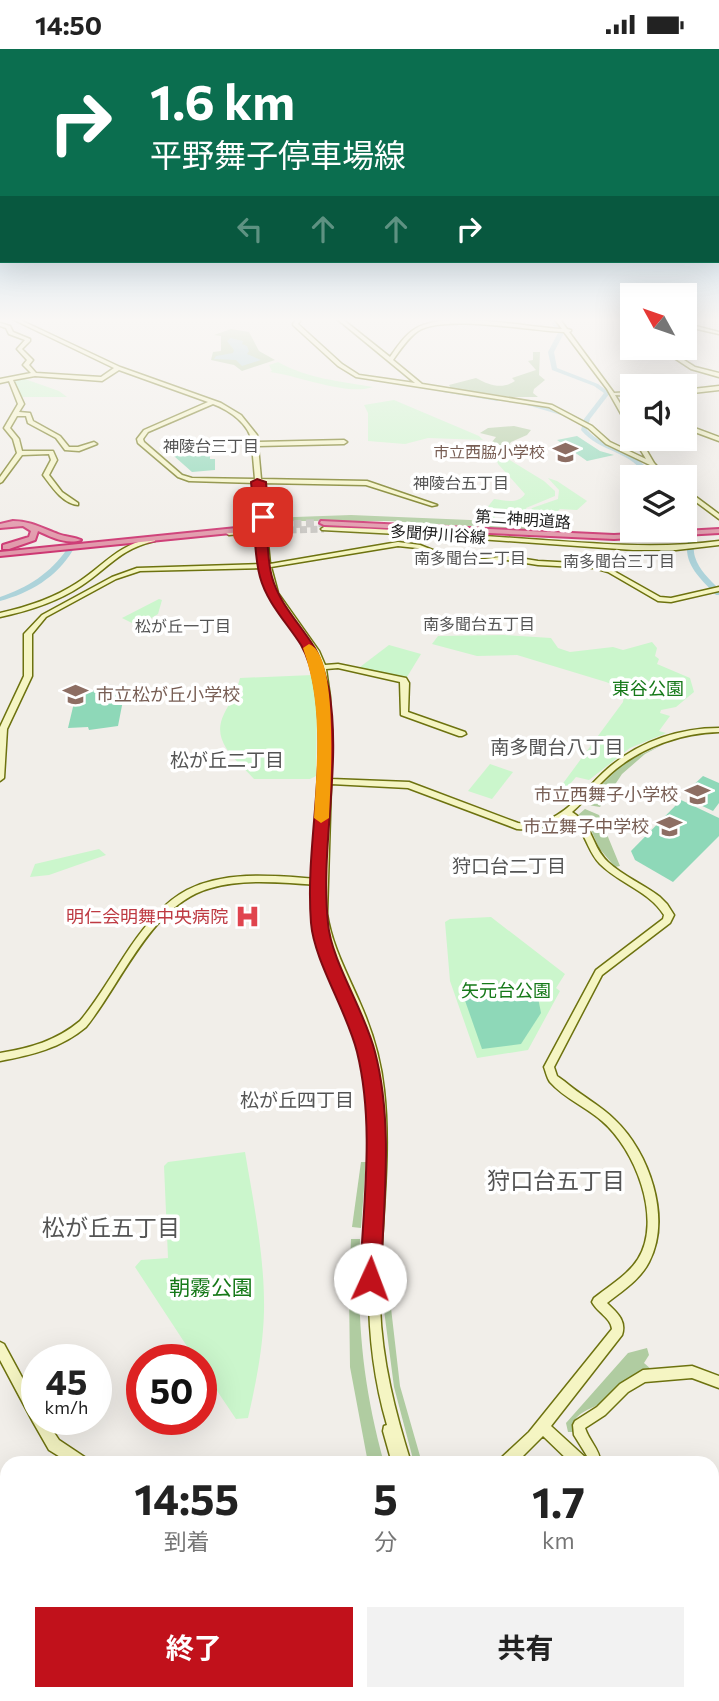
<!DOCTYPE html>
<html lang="ja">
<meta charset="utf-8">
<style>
body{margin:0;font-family:Commissioner,"Noto Sans JP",sans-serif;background:#f2f2f2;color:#222;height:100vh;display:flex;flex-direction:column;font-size:26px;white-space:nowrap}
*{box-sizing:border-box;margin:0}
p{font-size:23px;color:#767676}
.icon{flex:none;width:38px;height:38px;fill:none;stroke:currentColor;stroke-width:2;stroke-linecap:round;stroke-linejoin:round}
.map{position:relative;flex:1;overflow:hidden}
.panel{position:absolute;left:0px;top:1407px;width:719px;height:245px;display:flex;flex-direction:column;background:#fff;border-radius:21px 21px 0 0;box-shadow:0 7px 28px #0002}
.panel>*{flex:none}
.top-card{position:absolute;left:0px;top:0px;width:719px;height:214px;box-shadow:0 7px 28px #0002;background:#0b6e4f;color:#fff;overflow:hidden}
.needle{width:46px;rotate:310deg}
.fabs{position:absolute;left:620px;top:234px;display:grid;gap:14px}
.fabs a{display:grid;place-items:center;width:77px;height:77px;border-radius:0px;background:#fff;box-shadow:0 7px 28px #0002;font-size:35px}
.speed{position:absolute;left:21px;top:1295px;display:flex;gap:14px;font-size:35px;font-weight:700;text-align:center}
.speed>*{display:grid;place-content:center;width:91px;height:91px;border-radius:50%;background:#fff;box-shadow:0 7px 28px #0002;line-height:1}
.speed small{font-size:18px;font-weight:400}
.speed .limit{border:10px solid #d22;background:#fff;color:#111}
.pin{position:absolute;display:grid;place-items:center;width:60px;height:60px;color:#fff;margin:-30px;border-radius:14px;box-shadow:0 4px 10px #0006}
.me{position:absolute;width:77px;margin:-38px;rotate:2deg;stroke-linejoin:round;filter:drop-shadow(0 0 5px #0008)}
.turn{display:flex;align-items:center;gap:24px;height:147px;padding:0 35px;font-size:32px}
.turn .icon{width:91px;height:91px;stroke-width:2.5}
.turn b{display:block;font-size:49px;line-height:60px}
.lanes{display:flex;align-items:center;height:66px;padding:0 35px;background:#0003;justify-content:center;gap:35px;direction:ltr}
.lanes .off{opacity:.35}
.eta{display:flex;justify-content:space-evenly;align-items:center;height:119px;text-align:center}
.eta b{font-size:42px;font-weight:700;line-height:49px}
.primary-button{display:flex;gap:14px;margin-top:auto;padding:14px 35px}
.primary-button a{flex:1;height:80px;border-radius:0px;background:#c1111b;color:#fff;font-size:28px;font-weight:700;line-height:80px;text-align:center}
.primary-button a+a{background:#f2f2f2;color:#222}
.status{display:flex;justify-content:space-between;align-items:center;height:49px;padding:0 35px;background:#fff;direction:ltr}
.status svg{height:19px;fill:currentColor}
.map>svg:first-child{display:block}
.forest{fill:#b0cca1}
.park{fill:#cbf6cc}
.pitch{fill:#8ed8b8}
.water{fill:#add3da}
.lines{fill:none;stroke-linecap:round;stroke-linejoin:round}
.river{fill:#add3da;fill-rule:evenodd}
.secondary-tunnel{stroke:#c7c5c1;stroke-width:7;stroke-dasharray:7 3.5;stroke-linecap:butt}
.highway-tunnel{stroke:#c7c5c1;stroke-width:8;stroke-dasharray:8 4.5;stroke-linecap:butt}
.secondary-casing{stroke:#6d720f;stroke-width:3}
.highway-casing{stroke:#cd3873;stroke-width:4}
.secondary{fill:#f5f5c3;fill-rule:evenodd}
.highway{fill:#e198aa;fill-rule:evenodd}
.route{fill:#c1111b;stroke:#7d0b12;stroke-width:2}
.slow{fill:#f59e0b}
.labels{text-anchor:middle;stroke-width:7;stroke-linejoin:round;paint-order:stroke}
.far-neighbourhood-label{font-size:16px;fill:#545454;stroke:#fff}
.far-education-label{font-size:16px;fill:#785e54;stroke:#fff;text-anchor:end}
.far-street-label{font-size:16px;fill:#212121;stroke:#fff}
.park-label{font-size:18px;fill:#167919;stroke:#fff}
.education-label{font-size:18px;fill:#785e54;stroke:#fff;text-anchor:end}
.health-label{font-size:18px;fill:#be3a42;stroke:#fff;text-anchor:end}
.neighbourhood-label{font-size:19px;fill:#545454;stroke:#fff}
.near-park-label{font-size:21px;fill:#167919;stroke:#fff}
.near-neighbourhood-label{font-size:23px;fill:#545454;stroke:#fff}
</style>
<div class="status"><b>14:50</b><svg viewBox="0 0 49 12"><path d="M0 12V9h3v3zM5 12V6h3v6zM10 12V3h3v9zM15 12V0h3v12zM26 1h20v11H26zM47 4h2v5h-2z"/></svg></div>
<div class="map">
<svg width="719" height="1652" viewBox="0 0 719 1652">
<rect width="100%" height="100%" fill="#f1eee9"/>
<g class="forest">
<polygon points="231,280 249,283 259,302 275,311 242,322 234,316 211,311 213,303 221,302 221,287 214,286"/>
<path d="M533,303h7l-1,23 6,5 -11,9 -1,4 5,4h-26l-61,-8 -2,-4 27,-7c13,7 26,12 39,3l-3,-3 24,-8 -8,-9 5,-1z"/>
<polygon points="514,377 531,381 527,386 511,393 507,399 492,393 496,388 480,384 488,379"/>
<polygon points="351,466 470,471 545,478 556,474 563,481 547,483 390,472 274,472 274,481 290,483 269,485 267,469"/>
<polygon points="664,695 645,705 622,725 600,758 582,755 625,713"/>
<polygon points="585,760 599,766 620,817 615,818 599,799 588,774 578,766"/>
<polygon points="361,1113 366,1113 361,1179 352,1178"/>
<path d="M351,1190h9c-3,83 2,143 24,224h-16l-18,-96 -1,-76z"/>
<polygon points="391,1259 400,1337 422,1414 414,1414 394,1338 384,1261"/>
<path d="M647,1299l2,7 -5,8 8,7c-35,7 -30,22 -52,34 -12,6 -20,7 -28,20l1,8h-5l-2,-9 62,-70z"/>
</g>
<g class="park">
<path d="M278,313c30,17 62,19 95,25 -26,9 -73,-11 -103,-15l2,-1 -3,-6z"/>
<polygon points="22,329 59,342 67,348 19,348 14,332"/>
<polygon points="394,351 479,387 483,391 428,389 405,395 368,392 368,364 364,356"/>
<path d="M493,401l51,31 11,10v5l-29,12 2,5 -32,-1 -2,8 -9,-1 6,-6 -5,-4 8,-10c11,1 23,6 31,-5l-27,-30z"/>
<polygon points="548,429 557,432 587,452 577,461 560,460 548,471 530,462 532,459 558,450 559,441"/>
<polygon points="159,550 162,551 158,565 138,577 122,569"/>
<polygon points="504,586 551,589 558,599 570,603 613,598 623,601 652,593 657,599 655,607 659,610 657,615 690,629 694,643 676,658 661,661 660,664 670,667 659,682 666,684 664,685 630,699 589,731 576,728 560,747 568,750 559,754 550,752 623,653 624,646 618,638 606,633 517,606 477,607 432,595 438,587"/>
<polygon points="389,596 421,605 407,628 361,620 360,618"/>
<path d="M313,626l4,31 -1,70 -6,3h-56c-17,-19 -44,-37 -30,-65 6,-12 13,-23 16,-36z"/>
<polygon points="490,715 513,723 492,750 468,742"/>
<polygon points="99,800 106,806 49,826 30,828 35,815"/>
<polygon points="491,868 565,925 556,939 560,942 528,1001 477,1009 450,932 445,873 450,870"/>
<path d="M245,1103c9,53 20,107 19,160 -1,36 -8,71 -16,106l-12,1 -35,-52v-7h-5l-61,-93 6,-7 27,-2 -4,-92 4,-4z"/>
</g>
<g class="pitch">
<polygon points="577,387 600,402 614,406 587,412 557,391"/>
<polygon points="204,399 204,402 210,402 210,410 215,410 215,421 192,423 166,400"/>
<polygon points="77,641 125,641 118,677 89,681 88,678 68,679"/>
<polygon points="703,727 719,734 719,754 713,762 698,755 701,751 685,744"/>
<polygon points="681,751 719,769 719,787 673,833 635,811 631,802"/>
<polygon points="536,938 541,964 521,995 482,1000 462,943"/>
</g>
<polygon class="water" points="231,289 243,292 242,295 247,297 249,302 247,305 261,311 242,317 236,311 214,310 216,307 233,304 234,301 227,292"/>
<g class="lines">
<g class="river">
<path d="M548,269h5l11,15 -10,19 3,16 41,16 12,9 -20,26 -3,11c20,22 53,18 65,48h-6c-12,-27 -46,-25 -65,-48l3,-11 20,-26 -10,-7 -42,-16 -4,-18 10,-19z"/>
<polygon points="445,340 497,348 500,350 497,352 443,343 443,341"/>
<polygon points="529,353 563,363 564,364 561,366 527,356 526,355"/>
<path d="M684,457c24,16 5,30 11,51 4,13 15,23 24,32v6h-3c-12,-13 -29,-27 -29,-46 0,-8 4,-15 4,-22 0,-9 -7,-13 -7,-21z"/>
<path d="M69,499l4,2c-16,27 -43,43 -73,51v-4c27,-9 51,-24 67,-48z"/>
<polygon points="538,1645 556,1645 559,1652 541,1652"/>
</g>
<polyline class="secondary-tunnel" points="258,482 324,480"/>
<polyline class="highway-tunnel" points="256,476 324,474"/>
<defs>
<g id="secondary">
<path d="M10,269h6l104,49 101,36 20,12 16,20 1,7 86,-2 3,2 -3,2 -86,2 3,33 106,2 70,24 -5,1 -66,-21 -104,-2 8,81 128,-22 22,3 43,17 44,-6 31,5 57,3 17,6 48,27 11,1 48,-11v4l-48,11 -13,-1 -50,-29 -14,-4 -56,-3 -31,-5 -45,6 -45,-18 -19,-2 -127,21 7,26 41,58 6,14 13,-1 68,14 3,5 -1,29 57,20 1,2 -4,2h-3l-58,-21 -1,-33 -62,-14 -12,1 4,28 1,82 78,3 109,41c5,1 11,1 16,1 33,-5 54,-40 78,-59 30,-24 68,-37 107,-37v4c-37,1 -74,14 -103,37 -16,13 -29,30 -44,43 22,14 19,34 36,50 15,14 35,22 52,35l7,7 7,11 -4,8 -68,52 -48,92 3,9 7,5c16,14 36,24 51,39 34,32 57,98 34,142 -9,18 -27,29 -42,41 9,9 20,17 15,32l-71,91 35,32 1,5h-16l-28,-27 -27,27h-16l1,-5 28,-26 83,-103c-1,-11 -15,-17 -20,-27l2,-4c15,-12 34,-23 44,-39 25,-40 -3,-110 -36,-138 -16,-14 -38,-23 -52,-39 -3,-4 -4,-10 -6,-15l52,-97 67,-51 1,-4c-15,-24 -44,-31 -64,-51 -15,-16 -13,-34 -34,-48 -15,11 -30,14 -49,13l-109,-41 -77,-4 -4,130c5,32 20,59 33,89 12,27 21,57 24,87 8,72 -5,145 -4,217 2,54 15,105 31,156h-19l-9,-32 1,-5 3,-1c-14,-48 -19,-96 -18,-146 2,-69 15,-139 2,-207 -5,-24 -12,-48 -22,-71 -10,-24 -24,-48 -29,-74 -3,-14 -2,-28 -1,-42 -35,-2 -74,-7 -108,3 -60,16 -89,95 -125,139 -25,21 -54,28 -86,34v-8c30,-5 56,-12 80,-32 19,-23 34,-50 51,-75 15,-21 33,-44 56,-56 40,-20 89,-14 132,-11l4,-95 -4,-3 4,-3 -1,-81 -3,-27 -4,-2 3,-2 -7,-15 -39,-58 -8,-25 -124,3 -24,8 -70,38 -14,17v42l-25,53 -3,49 -4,3v-54l24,-51v-42l18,-19 70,-38 25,-9 127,-4 -4,-32 -31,3 -3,-2 3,-2 31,-1 -4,-47 -67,-2 -11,-4 -40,-34 -1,-4 7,-9 64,-28 -89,-32 -17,11 -67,-5 -22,4 11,24 -5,8 11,1 3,8 27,15 9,11h9l16,-5 3,2 -18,7 -14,-1 -9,-12 -28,-15 -2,-7h-9l-7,12 9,11 3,12h31l4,9 -8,15 13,17 16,11v2c-16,-2 -26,-18 -35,-30l8,-15 -2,-6 -27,1 -20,27 -2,1v-6l17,-24 -4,-14 -9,-11 14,-24 -9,-23 -9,2v-4l31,-6 -8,-8 4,-5 -10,-11 8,-9 -16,-6 -3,-6 -6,-2v-3l10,3 3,6 17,7v2l-8,8 11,11 -4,5 7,8 65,4 13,-9zM213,355c16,6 37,20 39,39l-2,1 2,1 3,34 -63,-1 -10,-3 -38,-33 -1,-3 5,-7z"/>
<path d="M297,269h5l-4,6 44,40 17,11 56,8 -79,-65h5l49,39c7,-10 15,-22 25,-28 30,-19 111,-2 147,0l-8,-11h5l8,11 4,1v1l-2,1 45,61 18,-1v4l-17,-1 17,28v7l-3,-2 -22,-39 -43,-57c-34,-1 -119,-18 -146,-1 -10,7 -18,19 -25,29l29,24 130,21 40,21 18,16 36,17 -12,-20h6l14,24 14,15h-6l-12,-13 -44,-21 -18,-16 -39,-21 -193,-30 -18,-11 -45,-41v-1z"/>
<polygon points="684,274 719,283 719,285 684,277"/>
<polygon points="659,299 665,299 695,318 719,324 719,328 691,320"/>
<polygon points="719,337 719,341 684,345 684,341"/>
<polygon points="684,375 719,388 719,392 684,379"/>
<polygon points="684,439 719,465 719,470 684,444"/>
<path d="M324,478c73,2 146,8 219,13 59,4 117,9 176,1v4l-43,5h-43l-197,-14 -114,-6 -1,-1z"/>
<path d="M153,489l2,1v2c-36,8 -45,26 -74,45 -24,16 -53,25 -81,31v-4c27,-6 54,-15 77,-30 29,-19 40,-38 76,-45z"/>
<polygon points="0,1293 4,1295 37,1356 37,1370 45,1370 59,1391 86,1409 87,1414 70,1414 49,1401 33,1373 0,1311"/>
<path d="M692,1317l27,10v12l-27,-10 -47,4 -17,10 -23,23 -20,13c4,13 14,20 16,35h-12l-2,-7 -13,-21 -1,-10 2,-4 22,-14 23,-23 23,-14z"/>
<polygon points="712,1596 719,1600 719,1617 712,1613"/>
<polygon points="23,1645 41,1645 37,1652 19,1652"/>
<rect x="444" y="1645" width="22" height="7"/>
</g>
<g id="highway">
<path d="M13,472c17,0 29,7 45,13 8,3 16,3 23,6 -14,5 -30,-3 -43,-9l-3,9 -26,9h-6v-4l26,-8 2,-6 -8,-5 -23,2v-4z"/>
<polygon points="321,472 614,486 719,480 719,484 614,490 324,476 320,474"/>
<polygon points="257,477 260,477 260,481 0,507 0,503"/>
</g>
</defs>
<use href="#secondary" class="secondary-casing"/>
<use href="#highway" class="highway-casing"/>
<use href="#secondary" class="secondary"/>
<use href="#highway" class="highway"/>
</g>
<linearGradient id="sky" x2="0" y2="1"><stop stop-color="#90c0e2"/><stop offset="0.54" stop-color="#f9f7f5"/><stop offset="1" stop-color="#f9f7f5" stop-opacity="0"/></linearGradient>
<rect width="719" height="501" fill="url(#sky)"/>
<path class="route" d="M257,430l9,3 3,35 -3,2c2,19 1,41 6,58 7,26 27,46 41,68 8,11 13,32 16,45 13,76 -9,156 -1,233 3,38 37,88 47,129 19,73 8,153 6,227l-3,7 -8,3 -7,-3 -3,-7c3,-74 15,-154 -3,-227 -10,-41 -43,-91 -46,-129 -6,-77 16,-156 4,-233 -2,-13 -7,-33 -14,-45 -14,-22 -34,-42 -41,-68 -7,-25 -6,-67 -9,-95z"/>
<path class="slow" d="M309,595c31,11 21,145 20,174l-8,5 -7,-5c3,-59 9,-113 -11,-170z"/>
<defs>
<symbol id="school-bare" viewBox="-9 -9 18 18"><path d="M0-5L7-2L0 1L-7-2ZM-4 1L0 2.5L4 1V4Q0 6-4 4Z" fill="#8d6e63" stroke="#fff" stroke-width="2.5" paint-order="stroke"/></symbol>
<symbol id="hospital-bare" viewBox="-9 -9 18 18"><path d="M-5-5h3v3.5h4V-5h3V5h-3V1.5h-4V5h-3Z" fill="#e0444e" stroke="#fff" stroke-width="2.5" paint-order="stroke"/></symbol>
</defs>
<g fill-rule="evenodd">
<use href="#school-bare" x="548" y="386" width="35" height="35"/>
<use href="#school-bare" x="58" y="628" width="35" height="35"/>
<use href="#school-bare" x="680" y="728" width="35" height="35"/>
<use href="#school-bare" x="652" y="760" width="35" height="35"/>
<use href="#hospital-bare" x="230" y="850" width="35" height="35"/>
</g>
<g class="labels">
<g class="far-neighbourhood-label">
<text x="211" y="403">神陵台三丁目</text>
<text x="461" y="440">神陵台五丁目</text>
<text x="470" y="515">南多聞台二丁目</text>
<text x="619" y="518">南多聞台三丁目</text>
<text x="479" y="581">南多聞台五丁目</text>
<text x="183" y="583">松が丘一丁目</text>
</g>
<g class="far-education-label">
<text x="545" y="409">市立西脇小学校</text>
</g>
<g class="far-street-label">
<text transform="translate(523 470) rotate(4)" y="6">第二神明道路</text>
<text transform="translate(438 485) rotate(4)" y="6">多聞伊川谷線</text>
</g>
<g class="park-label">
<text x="648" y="646">東谷公園</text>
<text x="506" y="948">矢元台公園</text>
</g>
<g class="education-label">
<text x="96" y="652" text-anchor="start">市立松が丘小学校</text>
<text x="678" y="752">市立西舞子小学校</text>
<text x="649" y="784">市立舞子中学校</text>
</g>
<g class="health-label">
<text x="228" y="874">明仁会明舞中央病院</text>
</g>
<g class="neighbourhood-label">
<text x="557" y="705">南多聞台八丁目</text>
<text x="227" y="718">松が丘二丁目</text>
<text x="509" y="824">狩口台二丁目</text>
<text x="297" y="1058">松が丘四丁目</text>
</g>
<g class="near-park-label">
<text x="211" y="1246">朝霧公園</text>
</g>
<g class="near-neighbourhood-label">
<text x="556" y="1140">狩口台五丁目</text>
<text x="111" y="1187">松が丘五丁目</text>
</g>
</g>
</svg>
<div class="fabs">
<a><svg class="needle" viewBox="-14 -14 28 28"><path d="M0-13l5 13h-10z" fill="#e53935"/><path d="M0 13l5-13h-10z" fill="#767676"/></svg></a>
<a><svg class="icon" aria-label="sound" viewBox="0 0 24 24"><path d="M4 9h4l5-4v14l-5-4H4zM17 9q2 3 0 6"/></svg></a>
<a><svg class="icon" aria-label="layers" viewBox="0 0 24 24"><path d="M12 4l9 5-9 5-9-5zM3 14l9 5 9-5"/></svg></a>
</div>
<div class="speed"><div>45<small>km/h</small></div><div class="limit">50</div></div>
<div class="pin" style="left:263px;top:468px;background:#d93025"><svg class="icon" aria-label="arrive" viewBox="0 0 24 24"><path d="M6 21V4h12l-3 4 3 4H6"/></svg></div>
<svg class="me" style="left:370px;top:1230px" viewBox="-20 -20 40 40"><circle r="19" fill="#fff"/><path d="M0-13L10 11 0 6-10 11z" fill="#c1111b"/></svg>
<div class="top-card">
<div class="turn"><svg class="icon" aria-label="right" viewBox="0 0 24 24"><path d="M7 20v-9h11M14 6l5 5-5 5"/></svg><div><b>1.6 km</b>平野舞子停車場線</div></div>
<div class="lanes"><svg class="icon off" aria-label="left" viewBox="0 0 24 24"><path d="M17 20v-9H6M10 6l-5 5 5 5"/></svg><svg class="icon off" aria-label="ahead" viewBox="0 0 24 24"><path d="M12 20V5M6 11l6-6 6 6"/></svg><svg class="icon off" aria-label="ahead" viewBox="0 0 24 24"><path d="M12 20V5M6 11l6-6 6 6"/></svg><svg class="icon" aria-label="right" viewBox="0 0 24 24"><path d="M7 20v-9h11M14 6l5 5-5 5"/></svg></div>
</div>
<section class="panel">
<div class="eta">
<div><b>14:55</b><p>到着</p></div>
<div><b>5</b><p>分</p></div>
<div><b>1.7</b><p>km</p></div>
</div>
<div class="primary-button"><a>終了</a><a>共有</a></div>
</section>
</div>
